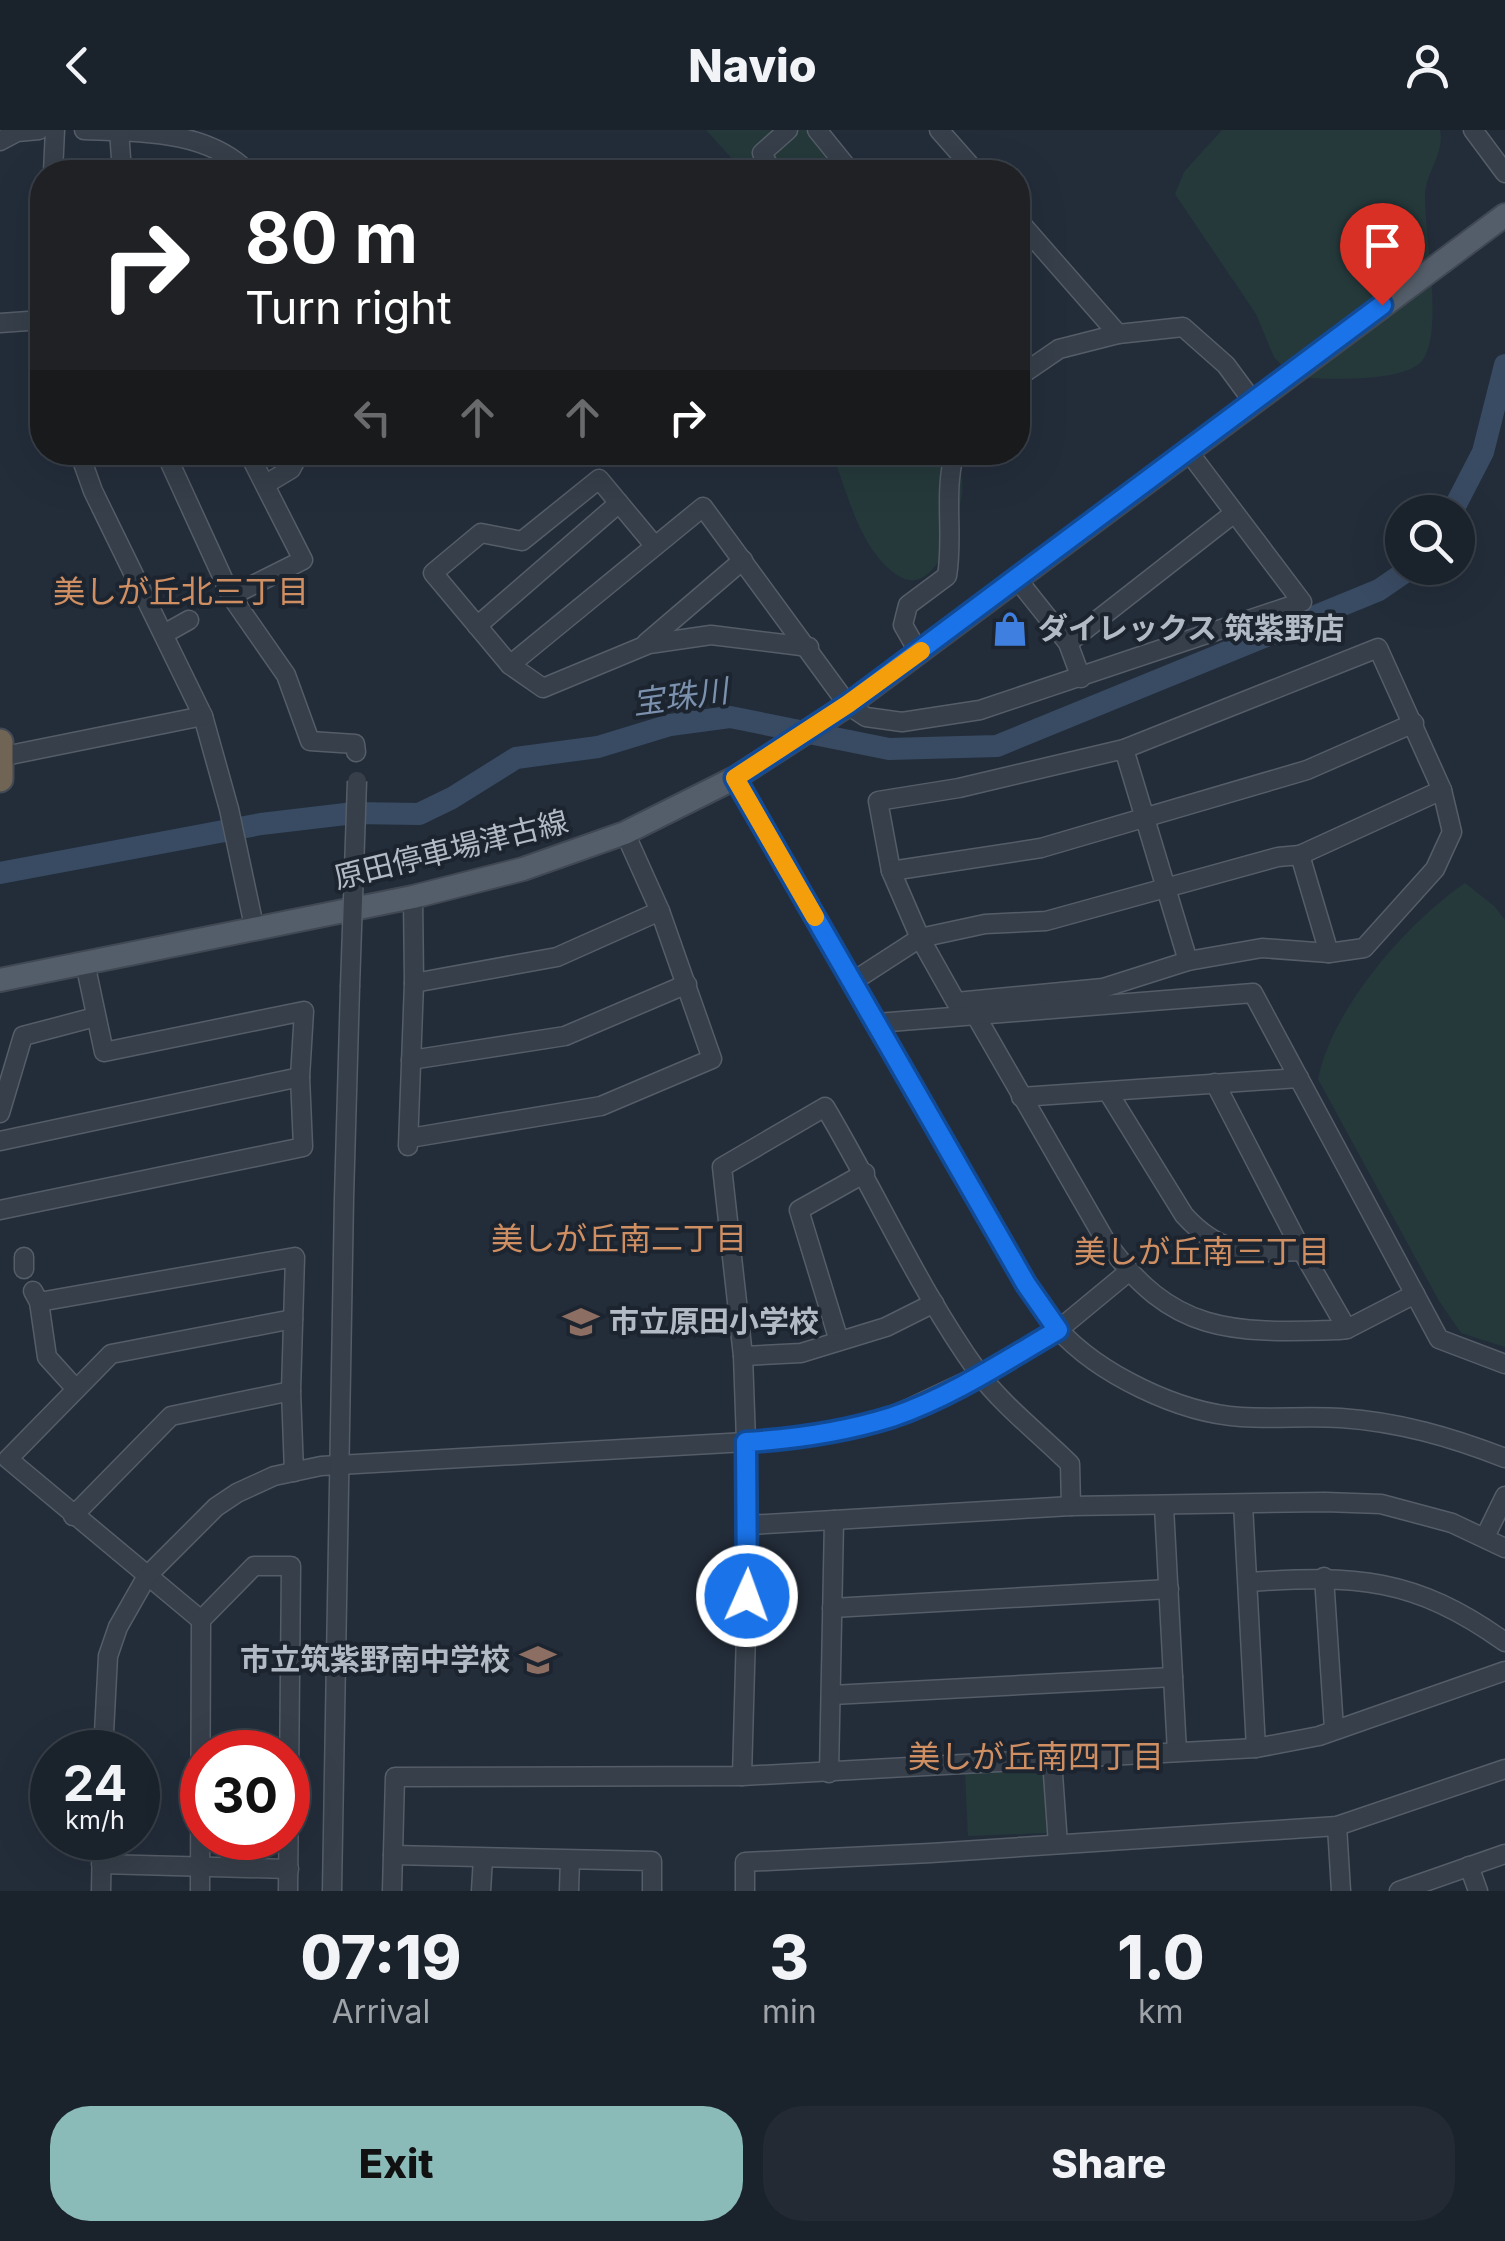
<!DOCTYPE html>
<meta charset="utf-8">
<style>
body{margin:0;font-family:Inter,"Noto Sans JP",sans-serif;background:#232a34;color:#f1f3f6;height:100vh;display:flex;flex-direction:column;font-size:38px;white-space:nowrap}
*{box-sizing:border-box;margin:0}
p{font-size:32px;color:#9fa4a9}
.icon{flex:none;width:55px;height:55px;fill:none;stroke:currentColor;stroke-width:2;stroke-linecap:round;stroke-linejoin:round}
.map{position:relative;height:1761px;overflow:hidden}
.details{display:flex;flex-direction:column;background:#1a222c;flex:1}
.details>*{flex:none}
.guide{position:absolute;left:30px;top:30px;width:1000px;height:305px;border-radius:40px;box-shadow:0 10px 40px #0002,0 0 0 2px #383f48;background:#202124;color:#fff;overflow:hidden}
.tools{position:absolute;left:1385px;top:365px;display:grid;gap:20px}
.tools a{display:grid;place-items:center;width:90px;height:90px;border-radius:50%;background:#1a222c;box-shadow:0 10px 40px #0002,0 0 0 2px #383f48;font-size:50px}
.speed{position:absolute;left:30px;top:1600px;display:flex;gap:20px;font-size:50px;font-weight:700;text-align:center}
.speed>*{display:grid;place-content:center;width:130px;height:130px;border-radius:50%;background:#1a222c;box-shadow:0 10px 40px #0002,0 0 0 2px #383f48;line-height:1}
.speed small{font-size:25px;font-weight:400}
.speed .limit{border:15px solid #d22;background:#fff;color:#111}
.pin{position:absolute;display:grid;place-items:center;width:85px;height:85px;color:#fff;margin:-102px -42px;border-radius:50% 50% 50% 0;rotate:-45deg;box-shadow:0 0 10px #0007}
.pin .icon{rotate:45deg}
.me{position:absolute;width:110px;margin:-55px;rotate:2deg;stroke-linejoin:round;filter:drop-shadow(0 0 8px #0008)}
.turn{display:flex;align-items:center;gap:35px;height:210px;padding:0 50px;font-size:45px}
.turn .icon{width:130px;height:130px;stroke-width:2.5}
.turn b{display:block;font-size:70px;line-height:85px}
.lanes{display:flex;align-items:center;height:95px;padding:0 50px;background:#0003;justify-content:center;gap:50px;direction:ltr}
.lanes .off{opacity:.35}
.eta{display:flex;justify-content:space-evenly;align-items:center;height:170px;text-align:center}
.eta b{font-size:60px;font-weight:800;line-height:70px}
.button{display:flex;gap:20px;margin-top:auto;padding:20px 50px}
.button a{flex:1;height:115px;border-radius:40px;background:#8bbbb9;color:#111;font-size:40px;font-weight:800;line-height:115px;text-align:center}
.button a+a{background:#232a34;color:#f1f3f6}
header{display:flex;justify-content:space-between;align-items:center;height:130px;padding:0 50px;background:#1a222c;font-size:45px;font-weight:800}
.map>svg:first-child{display:block}
.green{fill:#25393b}
.lines{fill:none;stroke-linecap:round;stroke-linejoin:round}
.river{stroke:#394b63;stroke-width:22}
.minor-casing{stroke:#555d68;stroke-width:21}
.major-casing{stroke:#404853;stroke-width:26}
.highway-casing{stroke:#424a55;stroke-width:29}
.minor{stroke:#363f4a;stroke-width:18}
.major{stroke:#545e6a;stroke-width:22}
.highway{stroke:#706454;stroke-width:25}
.minor-bridge-casing{stroke:#555d68;stroke-width:21;stroke-linecap:butt}
.minor-bridge{stroke:#363f4a;stroke-width:18}
.route-casing{stroke:#114b97;stroke-width:25}
.route{stroke:#1a73e8;stroke-width:18}
.slow{stroke:#f59e0b;stroke-width:18}
.labels{text-anchor:middle;stroke-width:8;stroke-linejoin:round;paint-order:stroke}
.poi-label{font-size:30px;font-weight:bold;fill:#b2bac6;stroke:#1c242f;text-anchor:start}
.street-label{font-size:30px;fill:#b2bac6;stroke:#1c242f}
.neighbourhood-label{font-size:32px;fill:#d08f63;stroke:#1c242f}
.water-label{font-size:32px;font-style:italic;fill:#7b91ad;stroke:#1c242f}
</style>
<header><svg class="icon" aria-label="back" viewBox="0 0 24 24"><path d="M15 5l-7 7 7 7"/></svg>Navio<svg class="icon" aria-label="person" viewBox="0 0 24 24"><circle cx="12" cy="8" r="4"/><path d="M4 21q1-7 8-7t8 7"/></svg></header>
<div class="map">
<svg width="1505" height="1761" viewBox="0 0 1505 1761">
<rect width="100%" height="100%" fill="#232d3a"/>
<g class="green">
<polygon points="706,0 816,0 838,42 744,42"/>
<path d="M1222,0h218c5,24 -15,43 -15,66 -1,37 20,139 -4,166 -20,21 -99,17 -128,15l-19,-20 -18,-43 -81,-120 9,-22z"/>
<path d="M832,323h125c3,11 6,26 5,38 -2,27 -26,111 -65,84 -38,-26 -49,-82 -65,-122z"/>
<path d="M1465,753l29,23 11,14v427l-44,-14 -23,-34 -120,-220c15,-72 88,-155 147,-196z"/>
<polygon points="1042,1638 1046,1642 1050,1699 1046,1703 968,1706 965,1642"/>
</g>
<g class="lines">
<g class="river">
<polyline points="1452,382 1483,322 1505,235"/>
<polyline points="0,743 261,694 354,683 419,684 452,668 516,628 598,617 670,595 730,587 889,619 997,616 1379,460 1411,438"/>
</g>
<defs>
<g id="minor">
<path d="M84,0c56,2 123,0 164,42"/>
<polyline points="119,0 122,42"/>
<polyline points="817,0 851,42"/>
<polyline points="939,0 976,42"/>
<polyline points="1473,0 1505,43"/>
<polyline points="0,11 17,2 39,0"/>
<polyline points="53,42 55,0"/>
<polyline points="772,42 762,23 788,0"/>
<polyline points="1018,90 1118,204"/>
<polyline points="0,193 42,190"/>
<polyline points="1018,247 1059,219 1118,204 1183,197 1226,235 1254,273"/>
<polyline points="79,322 93,361 203,586 229,679 254,796"/>
<polyline points="165,322 231,466 286,545 310,611 355,614 356,622"/>
<polyline points="266,354 291,339 300,322"/>
<polyline points="654,415 599,349 522,411 481,403 433,443 510,535 543,558 649,514 711,505 809,517"/>
<polyline points="1017,449 1068,513 1081,548"/>
<polyline points="231,466 303,430 248,322"/>
<polyline points="477,496 619,373"/>
<polyline points="164,504 189,490"/>
<polyline points="646,513 743,430"/>
<polyline points="1068,513 1233,384"/>
<polygon points="1378,518 1442,660 1452,702 1435,739 1364,818 1329,823 1262,818 1188,831 1103,858 956,872 920,808 891,741 878,671 959,658 1124,619"/>
<path d="M919,523l-16,-28 5,-20 39,-29c7,-41 -4,-84 8,-124"/>
<polyline points="510,535 703,377 848,575 866,587 902,592 980,580 1302,472 1188,321"/>
<polyline points="1124,619 1188,831"/>
<polyline points="0,627 203,586"/>
<path d="M735,648l291,506c10,14 20,30 31,44 41,46 122,85 184,89 33,2 67,-1 100,1 58,4 110,19 164,40"/>
<polyline points="1300,725 1442,660"/>
<polyline points="891,741 1041,718 1307,640 1414,593"/>
<polyline points="852,852 920,808 985,794 1046,791 1278,727 1300,725 1329,823"/>
<polyline points="414,853 557,827 660,781"/>
<path d="M976,886l129,224c67,95 126,93 234,90l8,-1 68,-35"/>
<polyline points="877,893 1253,863 1439,1209 1505,1234"/>
<polyline points="411,930 565,906 687,854"/>
<polyline points="1215,953 1302,1121 1347,1199"/>
<path d="M1108,962l76,123c37,41 66,38 118,36"/>
<polyline points="1021,967 1299,948"/>
<polyline points="0,983 23,906 95,887"/>
<polyline points="410,1008 601,976 712,929 660,781 625,703"/>
<polyline points="0,1011 300,947"/>
<polyline points="408,1016 414,853 413,767"/>
<polyline points="0,1080 303,1017 300,947 304,881 104,922 85,833"/>
<polyline points="24,1127 24,1139"/>
<polyline points="33,1161 39,1172 47,1227 76,1259"/>
<polyline points="39,1172 295,1127 291,1261 294,1342"/>
<polyline points="839,1211 799,1080 865,1043"/>
<polyline points="743,1226 801,1223 886,1197 934,1173"/>
<polyline points="1243,1374 1256,1618"/>
<polyline points="1164,1377 1177,1622"/>
<polyline points="73,1386 171,1286 291,1261"/>
<polyline points="749,1395 1071,1376 1325,1372 1381,1374 1452,1393 1505,1418"/>
<polyline points="1485,1407 1505,1366"/>
<polyline points="1324,1447 1334,1599"/>
<path d="M1248,1452c108,-7 166,-5 257,60"/>
<polyline points="832,1478 1169,1459"/>
<polyline points="201,1490 8,1329 111,1224 293,1189"/>
<polyline points="832,1565 1173,1547"/>
<polyline points="103,1622 108,1526 118,1497 147,1446 216,1377 237,1363 274,1346 321,1336 746,1312 834,1302 893,1286 980,1245 1058,1200 1127,1143"/>
<polyline points="1052,1630 1058,1714"/>
<polyline points="829,1643 834,1390"/>
<path d="M742,1646l7,-251 -6,-169 -21,-189 103,-60c52,87 94,183 153,265 22,31 65,65 92,92l1,42"/>
<polyline points="1337,1696 1341,1761"/>
<polyline points="393,1725 652,1731 652,1761"/>
<polyline points="101,1734 289,1739"/>
<polyline points="1469,1736 1478,1761"/>
<polyline points="101,1761 102,1708"/>
<polyline points="200,1761 201,1490 254,1436 291,1436 288,1761"/>
<polyline points="332,1761 344,1068 350,857"/>
<polyline points="392,1761 395,1647 742,1646 1256,1618 1319,1606 1505,1541"/>
<polyline points="481,1761 483,1728"/>
<polyline points="569,1761 570,1730"/>
<polyline points="745,1761 745,1732 931,1723 1337,1696 1505,1639"/>
<polyline points="1399,1761 1505,1724"/>
</g>
<polyline id="major" points="0,850 413,767 523,739 625,703 735,648 848,575 1505,85"/>
<polyline id="highway" points="0,612 0,649"/>
</defs>
<use href="#minor" class="minor-casing"/>
<use href="#major" class="major-casing"/>
<use href="#highway" class="highway-casing"/>
<use href="#minor" class="minor"/>
<use href="#major" class="major"/>
<use href="#highway" class="highway"/>
<defs>
<polyline id="minor-bridge" points="350,857 357,651"/>
</defs>
<use href="#minor-bridge" class="minor-bridge-casing"/>
<use href="#minor-bridge" class="minor-bridge"/>
</g>
<g class="lines">
<defs>
<path id="route" d="M747,1466l-1,-154c50,-3 98,-10 146,-25 59,-20 113,-56 166,-87l-32,-46 -291,-506 113,-74 534,-399"/>
</defs>
<use href="#route" class="route-casing"/>
<use href="#route" class="route"/>
<polyline class="slow" points="815,787 735,648 848,574 921,521"/>
</g>
<defs>
<symbol id="shop-bare" viewBox="-9 -9 18 18"><path d="M-5-2.5h2.3a2.7 3.5 0 0 1 5.4 0H5L5.5 6h-11ZM-1.5-2.5h3a1.5 2.3 0 0 0-3 0Z" fill="#3f7fe0" stroke="#1c242f" stroke-width="2.5" paint-order="stroke"/></symbol>
<symbol id="school-bare" viewBox="-9 -9 18 18"><path d="M0-5L7-2L0 1L-7-2ZM-4 1L0 2.5L4 1V4Q0 6-4 4Z" fill="#8d6e63" stroke="#1c242f" stroke-width="2.5" paint-order="stroke"/></symbol>
</defs>
<g fill-rule="evenodd">
<use href="#shop-bare" x="985" y="474" width="50" height="50"/>
<use href="#school-bare" x="556" y="1167" width="50" height="50"/>
<use href="#school-bare" x="513" y="1505" width="50" height="50"/>
</g>
<g class="labels">
<g class="poi-label">
<text x="1038" y="509">ダイレックス 筑紫野店</text>
<text x="609" y="1202">市立原田小学校</text>
<text x="510" y="1540" text-anchor="end">市立筑紫野南中学校</text>
</g>
<g class="street-label">
<text transform="translate(451 720) rotate(-14)" y="10">原田停車場津古線</text>
</g>
<g class="neighbourhood-label">
<text x="181" y="473">美しが丘北三丁目</text>
<text x="619" y="1120">美しが丘南二丁目</text>
<text x="1202" y="1133">美しが丘南三丁目</text>
<text x="1036" y="1638">美しが丘南四丁目</text>
</g>
<g class="water-label">
<text transform="translate(680 567) rotate(-8)" y="11">宝珠川</text>
</g>
</g>
</svg>
<div class="tools">
<a><svg class="icon" aria-label="search" viewBox="0 0 24 24"><circle cx="10" cy="10" r="6"/><path d="M15 15l6 6"/></svg></a>
</div>
<div class="speed"><div>24<small>km/h</small></div><div class="limit">30</div></div>
<div class="pin" style="left:1382px;top:175px;background:#d93025"><svg class="icon" aria-label="arrive" viewBox="0 0 24 24"><path d="M6 21V4h12l-3 4 3 4H6"/></svg></div>
<svg class="me" style="left:747px;top:1466px" viewBox="-20 -20 40 40"><circle r="17" fill="#1a73e8" stroke="#fff" stroke-width="3"/><path d="M0-11L8 9 0 5-8 9z" fill="#fff"/></svg>
<div class="guide">
<div class="turn"><svg class="icon" aria-label="right" viewBox="0 0 24 24"><path d="M7 20v-9h11M14 6l5 5-5 5"/></svg><div><b>80 m</b>Turn right</div></div>
<div class="lanes"><svg class="icon off" aria-label="left" viewBox="0 0 24 24"><path d="M17 20v-9H6M10 6l-5 5 5 5"/></svg><svg class="icon off" aria-label="ahead" viewBox="0 0 24 24"><path d="M12 20V5M6 11l6-6 6 6"/></svg><svg class="icon off" aria-label="ahead" viewBox="0 0 24 24"><path d="M12 20V5M6 11l6-6 6 6"/></svg><svg class="icon" aria-label="right" viewBox="0 0 24 24"><path d="M7 20v-9h11M14 6l5 5-5 5"/></svg></div>
</div>
</div>
<section class="details">
<div class="eta">
<div><b>07:19</b><p>Arrival</p></div>
<div><b>3</b><p>min</p></div>
<div><b>1.0</b><p>km</p></div>
</div>
<div class="button"><a>Exit</a><a>Share</a></div>
</section>
